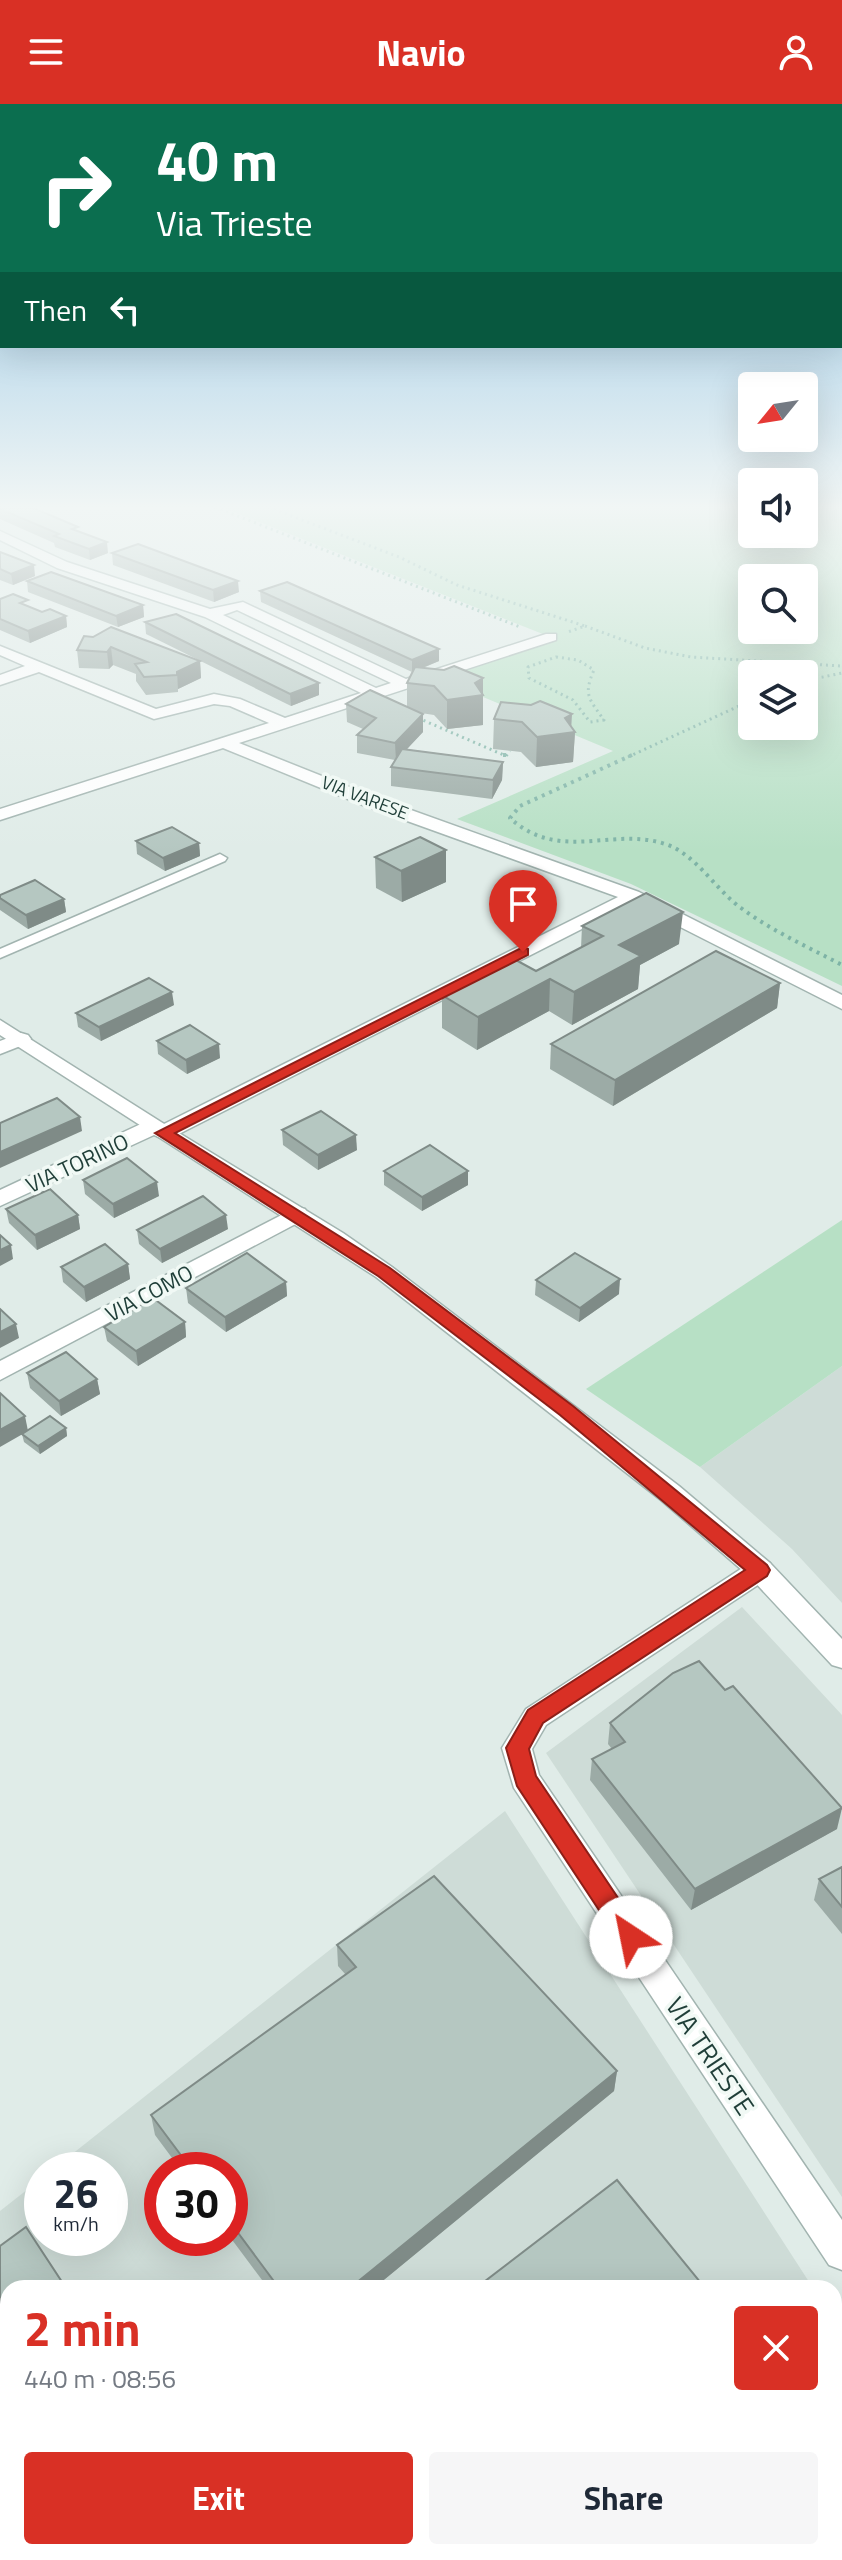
<!DOCTYPE html>
<meta charset="utf-8">
<style>
body{margin:0;font-family:"Titillium Web",sans-serif;background:#f6f6f7;color:#1f2937;height:100vh;display:flex;flex-direction:column;font-size:30px;white-space:nowrap}
*{box-sizing:border-box;margin:0}
p{font-size:26px;color:#747a83}
.icon{flex:none;width:44px;height:44px;fill:none;stroke:currentColor;stroke-width:2;stroke-linecap:round;stroke-linejoin:round}
.map{position:relative;flex:1;overflow:hidden}
.side{position:absolute;left:0px;top:2176px;width:842px;height:280px;display:flex;flex-direction:column;background:#fff;border-radius:24px 24px 0 0;box-shadow:0 8px 32px #0002}
.side>*{flex:none}
.banner{position:absolute;left:0px;top:0px;width:842px;height:244px;box-shadow:0 8px 32px #0002;background:#0b6e4f;color:#fff;overflow:hidden}
.needle{width:52px;rotate:240deg}
.fabs{position:absolute;left:738px;top:268px;display:grid;gap:16px}
.fabs a{display:grid;place-items:center;width:80px;height:80px;border-radius:8px;background:#fff;box-shadow:0 8px 32px #0002;font-size:40px}
.speed{position:absolute;left:24px;top:2048px;display:flex;gap:16px;font-size:40px;font-weight:700;text-align:center}
.speed>*{display:grid;place-content:center;width:104px;height:104px;border-radius:50%;background:#fff;box-shadow:0 8px 32px #0002;line-height:1}
.speed small{font-size:20px;font-weight:400}
.speed .limit{border:12px solid #d22;background:#fff;color:#111}
.pin{position:absolute;display:grid;place-items:center;width:68px;height:68px;color:#fff;margin:-82px -34px;border-radius:50% 50% 50% 0;rotate:-45deg;box-shadow:0 0 8px #0007}
.pin .icon{rotate:45deg}
.me{position:absolute;width:88px;margin:-44px;rotate:326deg;stroke-linejoin:round;filter:drop-shadow(0 0 6px #0008)}
.turn{display:flex;align-items:center;gap:28px;height:168px;padding:0 24px;font-size:36px}
.turn .icon{width:104px;height:104px;stroke-width:2.5}
.turn b{display:block;font-size:56px;line-height:68px}
.then{display:flex;align-items:center;height:76px;padding:0 24px;background:#0003;gap:16px;font-size:30px}
.round{display:grid;place-items:center;flex:none;width:84px;height:84px;border-radius:8px;background:#f6f6f7}
.headline{display:flex;align-items:center;justify-content:space-between;height:136px;padding:0 24px}
h1{font-size:48px;font-weight:700;line-height:60px;color:#d93025}
.cta{display:flex;gap:16px;margin-top:auto;padding:16px 24px}
.cta a{flex:1;height:92px;border-radius:8px;background:#d93025;color:#fff;font-size:32px;font-weight:700;line-height:92px;text-align:center}
.cta a+a{background:#f6f6f7;color:#1f2937}
header{display:flex;justify-content:space-between;align-items:center;height:104px;padding:0 24px;background:#d93025;color:#fff;font-size:36px;font-weight:700}
.map>svg:first-child{display:block}
.built{fill:#cedcd7;fill-rule:evenodd}
.green{fill:#b7e0c5;fill-rule:evenodd}
.lines{fill:none;stroke-linecap:round;stroke-linejoin:round}
.service-casing{stroke:#a2b4b0;stroke-width:3}
.minor-casing{stroke:#a2b4b0;stroke-width:3}
.tertiary-casing{stroke:#a2b4b0;stroke-width:3}
.path-far1{stroke:#7eb3a6;stroke-width:3;stroke-dasharray:2 4;stroke-linecap:butt}
.path{stroke:#7eb3a6;stroke-width:4;stroke-dasharray:3 5;stroke-linecap:butt}
.service{fill:#fff;fill-rule:evenodd}
.minor{fill:#fff;fill-rule:evenodd}
.tertiary{fill:#fff;fill-rule:evenodd}
.wall{fill:#9caba6}
.shaded-wall{fill:#7f8b87}
.building{fill:#b5c7c1;stroke:#7f8b87;stroke-width:2}
.route{fill:#d93025;stroke:#8d1f18;stroke-width:2}
.labels{text-anchor:middle;stroke-width:7;stroke-linejoin:round;paint-order:stroke}
.far-street-label{font-size:18px;fill:#1f3e38;stroke:#f1f9f5}
.street-label{font-size:22px;fill:#1f3e38;stroke:#f1f9f5}
.near-street-label{font-size:26px;fill:#1f3e38;stroke:#f1f9f5}
</style>
<header><svg class="icon" aria-label="menu" viewBox="0 0 24 24"><path d="M4 6h16M4 12h16M4 18h16"/></svg>Navio<svg class="icon" aria-label="person" viewBox="0 0 24 24"><circle cx="12" cy="8" r="4"/><path d="M4 21q1-7 8-7t8 7"/></svg></header>
<div class="map">
<svg width="842" height="2456" viewBox="0 0 842 2456">
<rect width="100%" height="100%" fill="#e0ece8"/>
<g class="built">
<polygon points="842,1262 842,1499 792,1445 700,1363"/>
<polygon points="742,1503 842,1611 842,2093 546,1649"/>
<path d="M505,1707l308,477h-805v264h826v-232l8,12v228h-842v-349l42,-33v60h68v-68h-58zM162,2066h68v68h-68z"/>
</g>
<g class="green">
<path d="M221,403h531v27h52v-27h38v479l-211,-102 -174,-65 156,-68 -173,-72 118,-39zM752,474h52v52h-52zM752,570h52v52h-52z"/>
<polygon points="842,1116 842,1262 700,1363 586,1285"/>
</g>
<g class="lines">
<defs>
<polygon id="service" points="220,750 227,754 225,757 0,854 0,845"/>
<g id="minor">
<path d="M0,427l67,31 143,47 33,-7 163,77 140,-45h10v6l-317,103 133,53 267,96 203,103v14l-209,-106 -462,235 -8,1 -9,-4 -154,71v-16l145,-68 8,-1 9,4 456,-228 -258,-93 -137,-56 -223,72v-11l269,-86 -39,-17 -16,-2 -60,15 -115,-47 -39,13v-10l25,-9 -25,-11v-9l156,63 58,-15 26,5 45,19 76,-25 -156,-76 -148,-49 -57,-28zM237,506l154,73 -15,5 -153,-73z"/>
<polygon points="21,929 28,931 31,935 28,939 0,950 0,937"/>
<polygon points="297,1103 305,1105 308,1110 305,1115 0,1276 0,1257"/>
<polygon points="760,1456 770,1459 774,1466 770,1473 546,1621 532,1645 539,1671 842,2116 842,2166 829,2161 514,1684 502,1644 526,1605 750,1459"/>
</g>
<polygon id="tertiary" points="0,916 161,1018 343,1129 392,1163 679,1382 770,1459 842,1535 842,1564 832,1561 750,1473 661,1396 376,1173 0,931"/>
</defs>
<use href="#service" class="service-casing"/>
<use href="#minor" class="minor-casing"/>
<use href="#tertiary" class="tertiary-casing"/>
<g class="path-far1">
<polyline points="215,403 520,523"/>
<polyline points="268,403 399,453 457,481 585,522 568,528"/>
<polyline points="585,522 645,544 691,553 842,562"/>
<path d="M556,553l22,3 16,10c-11,25 -5,29 10,50l-14,2 -17,-22 -44,-22 -1,-11z"/>
<polyline points="804,577 842,569"/>
<polyline points="418,614 506,652 510,647"/>
<polyline points="628,653 752,596"/>
</g>
<g class="path">
<polyline points="503,651 507,651"/>
<path d="M632,651l-112,51 -10,12c50,46 104,7 158,27 29,11 48,45 73,63 31,23 67,39 101,57"/>
</g>
<use href="#service" class="service"/>
<use href="#minor" class="minor"/>
<use href="#tertiary" class="tertiary"/>
</g>
<g class="wall">
<polygon points="0,403 78,427 108,449 90,456 55,443 54,439 0,415"/>
<polygon points="0,448 35,472 13,481 0,476"/>
<polygon points="112,449 239,488 214,498 113,461"/>
<polygon points="27,477 143,501 144,513 118,523 28,488"/>
<polygon points="260,487 439,557 423,564 483,574 483,621 447,625 434,611 421,609 423,610 423,628 406,645 503,658 502,676 492,695 391,682 391,663 395,656 357,649 357,631 363,625 347,618 346,600 407,603 407,579 412,568 261,498"/>
<polygon points="0,495 29,503 42,508 66,512 67,523 30,539 0,526"/>
<polygon points="145,518 319,579 319,591 291,602 146,530"/>
<polygon points="84,532 200,557 201,574 178,585 178,588 146,591 136,577 136,570 113,561 109,565 79,564 77,546"/>
<polygon points="494,615 572,624 575,628 573,658 536,663 521,648 493,645"/>
<polygon points="136,737 199,739 200,752 165,767 137,750"/>
<polygon points="375,753 446,778 402,798 376,784"/>
<polygon points="0,791 64,795 66,808 28,825 0,806"/>
<polygon points="582,822 679,840 640,861 638,885 572,921 549,907 477,946 442,924 442,891 536,867 581,844"/>
<polygon points="780,879 777,904 613,1002 550,965 551,940"/>
<polygon points="174,901 101,937 78,923 76,909"/>
<polygon points="157,937 220,954 187,970 158,950"/>
<polygon points="282,1026 357,1046 318,1066 283,1041"/>
<polygon points="384,1067 468,1081 422,1107 384,1081"/>
<polygon points="83,1076 159,1092 114,1114 85,1090"/>
<polygon points="6,1105 78,1111 80,1125 37,1146 9,1119"/>
<polygon points="228,1125 162,1159 139,1140 137,1126"/>
<polygon points="128,1160 130,1175 86,1198 63,1178 61,1163"/>
<polygon points="536,1176 619,1190 579,1218 535,1191"/>
<polygon points="286,1178 287,1192 226,1228 188,1199 186,1184"/>
<polygon points="185,1218 186,1233 138,1262 107,1237 104,1223"/>
<polygon points="27,1269 97,1275 100,1290 61,1312 30,1284"/>
<polygon points="66,1324 67,1332 40,1350 24,1338 22,1330 28,1326"/>
<polygon points="725,1586 837,1725 691,1806 590,1676 592,1655 612,1645 608,1640 610,1619"/>
<polygon points="842,1763 842,1830 814,1796 819,1775"/>
<polygon points="337,1841 617,1967 614,1987 374,2184 268,2184 230,2133 230,2066 181,2066 155,2031 151,2011 346,1871 338,1862"/>
</g>
<g class="shaded-wall">
<polygon points="107,438 108,449 90,456 89,445"/>
<polygon points="34,461 35,472 13,481 11,470"/>
<polygon points="238,477 239,488 214,498 213,486"/>
<polygon points="143,501 144,513 118,523 116,512"/>
<polygon points="66,512 67,523 30,539 28,527"/>
<polygon points="111,543 113,561 109,565 107,548"/>
<polygon points="439,545 439,557 412,568 412,556"/>
<polygon points="200,557 201,574 178,585 177,568"/>
<polygon points="483,574 483,621 447,625 447,596"/>
<polygon points="319,579 319,591 291,602 290,590"/>
<polygon points="423,610 423,628 396,657 395,639"/>
<polygon points="572,610 571,628 575,628 573,658 536,663 537,633"/>
<polygon points="503,658 502,676 492,695 493,676"/>
<polygon points="199,739 200,752 165,767 163,754"/>
<polygon points="446,746 446,778 402,798 401,767"/>
<polygon points="64,795 66,808 28,825 26,811"/>
<polygon points="683,808 679,840 640,861 638,885 572,921 574,888 619,841"/>
<polygon points="550,875 549,907 477,946 478,913"/>
<polygon points="780,879 777,904 613,1002 615,976"/>
<polygon points="172,888 174,901 101,937 99,923"/>
<polygon points="219,940 220,954 187,970 186,956"/>
<polygon points="80,1013 82,1027 0,1064 0,1048"/>
<polygon points="356,1031 357,1046 318,1066 318,1051"/>
<polygon points="468,1067 468,1081 422,1107 422,1093"/>
<polygon points="157,1078 159,1092 114,1114 113,1100"/>
<polygon points="78,1111 80,1125 37,1146 35,1131"/>
<polygon points="226,1111 228,1125 162,1159 160,1145"/>
<polygon points="11,1141 13,1155 0,1162 0,1146"/>
<polygon points="128,1160 130,1175 86,1198 84,1183"/>
<polygon points="620,1175 619,1190 579,1218 580,1204"/>
<polygon points="286,1178 287,1192 226,1228 225,1213"/>
<polygon points="185,1218 186,1233 138,1262 136,1247"/>
<polygon points="16,1220 19,1234 0,1244 0,1228"/>
<polygon points="97,1275 100,1290 61,1312 59,1297"/>
<polygon points="25,1312 28,1327 0,1343 0,1326"/>
<polygon points="66,1324 67,1332 40,1350 38,1342"/>
<polygon points="842,1704 837,1725 691,1806 695,1785"/>
<polygon points="617,1967 614,1987 374,2184 350,2184"/>
<polygon points="8,2421 8,2442 0,2449 0,2427"/>
<polygon points="458,2448 476,2448 467,2456 448,2456"/>
</g>
<g class="building">
<polygon points="0,403 31,403 78,423 72,425 107,438 89,445 54,432 59,430 0,405"/>
<polygon points="138,440 238,477 213,486 112,449"/>
<polygon points="0,448 34,461 11,470 0,465"/>
<polygon points="51,468 143,501 116,512 27,477"/>
<polygon points="287,478 439,545 412,556 260,487"/>
<polygon points="13,490 28,496 20,499 42,508 50,505 66,512 28,527 0,515 0,495"/>
<polygon points="176,510 319,579 290,590 145,518"/>
<polygon points="111,523 200,557 177,568 177,571 144,573 135,560 147,558 111,543 107,548 77,546 84,532 93,533"/>
<polygon points="454,562 483,574 475,579 483,591 447,596 434,582 407,579 415,563 444,566"/>
<polygon points="370,586 423,610 395,639 357,631 376,614 346,600"/>
<polygon points="540,597 572,610 565,614 575,628 537,633 522,618 494,615 501,598 531,601"/>
<polygon points="402,645 503,658 493,676 391,663"/>
<polygon points="172,723 199,739 163,754 136,737"/>
<polygon points="420,733 446,746 401,767 375,753"/>
<polygon points="35,776 64,795 26,811 0,794 0,791"/>
<polygon points="646,789 683,808 619,841 641,852 574,888 550,875 478,913 442,891 514,855 536,867 603,832 582,822"/>
<polygon points="716,847 780,879 615,976 551,940"/>
<polygon points="149,874 172,888 99,923 76,909"/>
<polygon points="190,921 219,940 186,956 157,937"/>
<polygon points="57,994 80,1013 0,1048 0,1019"/>
<polygon points="321,1007 356,1031 318,1051 282,1026"/>
<polygon points="430,1041 468,1067 422,1093 384,1067"/>
<polygon points="127,1054 157,1078 113,1100 83,1076"/>
<polygon points="50,1085 78,1111 35,1131 6,1105"/>
<polygon points="203,1092 226,1111 160,1145 137,1126"/>
<polygon points="0,1131 11,1141 0,1146"/>
<polygon points="105,1140 128,1160 84,1183 61,1163"/>
<polygon points="247,1149 286,1178 225,1213 186,1184"/>
<polygon points="575,1149 620,1175 580,1204 536,1176"/>
<polygon points="153,1194 185,1218 136,1247 104,1223"/>
<polygon points="0,1205 16,1220 0,1228"/>
<polygon points="66,1248 97,1275 59,1297 27,1269"/>
<polygon points="0,1289 25,1312 0,1326"/>
<polygon points="50,1312 66,1324 38,1342 22,1330"/>
<polygon points="699,1557 725,1586 733,1582 842,1704 695,1785 592,1655 625,1638 610,1619 673,1569"/>
<polygon points="842,1763 842,1803 819,1775"/>
<polygon points="434,1772 617,1967 350,2184 279,2184 230,2118 230,2066 192,2066 151,2011 356,1863 337,1841"/>
<polygon points="617,2076 705,2184 476,2184"/>
<polygon points="26,2123 66,2184 8,2184 8,2421 0,2427 0,2142"/>
<polygon points="834,2325 842,2335 842,2456 635,2456 645,2448 834,2448"/>
<polygon points="146,2448 458,2448 448,2456 136,2456"/>
</g>
<linearGradient id="sky" x2="0" y2="1"><stop stop-color="#7fbae1"/><stop offset="0.54" stop-color="#f1f6f5"/><stop offset="1" stop-color="#f1f6f5" stop-opacity="0"/></linearGradient>
<rect width="842" height="747" fill="url(#sky)"/>
<polygon class="route" points="523,843 528,845 528,851 175,1029 390,1164 573,1302 767,1461 770,1466 767,1472 543,1619 529,1645 536,1672 639,1825 643,1833 639,1841 631,1844 622,1841 517,1682 506,1644 528,1606 745,1466 560,1311 378,1172 155,1029"/>
<g class="labels">
<g class="far-street-label">
<text transform="translate(365 694) rotate(21)" y="6">VIA VARESE</text>
</g>
<g class="street-label">
<text transform="translate(77 1059) rotate(-25)" y="8">VIA TORINO</text>
<text transform="translate(149 1189) rotate(-28)" y="8">VIA COMO</text>
</g>
<g class="near-street-label">
<text transform="translate(710 1952) rotate(56)" y="9">VIA TRIESTE</text>
</g>
</g>
</svg>
<div class="fabs">
<a><svg class="needle" viewBox="-14 -14 28 28"><path d="M0-13l5 13h-10z" fill="#e53935"/><path d="M0 13l5-13h-10z" fill="#747a83"/></svg></a>
<a><svg class="icon" aria-label="sound" viewBox="0 0 24 24"><path d="M4 9h4l5-4v14l-5-4H4zM17 9q2 3 0 6"/></svg></a>
<a><svg class="icon" aria-label="search" viewBox="0 0 24 24"><circle cx="10" cy="10" r="6"/><path d="M15 15l6 6"/></svg></a>
<a><svg class="icon" aria-label="layers" viewBox="0 0 24 24"><path d="M12 4l9 5-9 5-9-5zM3 14l9 5 9-5"/></svg></a>
</div>
<div class="speed"><div>26<small>km/h</small></div><div class="limit">30</div></div>
<div class="pin" style="left:523px;top:848px;background:#d93025"><svg class="icon" aria-label="arrive" viewBox="0 0 24 24"><path d="M6 21V4h12l-3 4 3 4H6"/></svg></div>
<svg class="me" style="left:631px;top:1833px" viewBox="-20 -20 40 40"><circle r="19" fill="#fff"/><path d="M0-13L10 11 0 6-10 11z" fill="#d93025"/></svg>
<div class="banner">
<div class="turn"><svg class="icon" aria-label="right" viewBox="0 0 24 24"><path d="M7 20v-9h11M14 6l5 5-5 5"/></svg><div><b>40 m</b>Via Trieste</div></div>
<div class="then">Then<svg class="icon" aria-label="left" viewBox="0 0 24 24"><path d="M17 20v-9H6M10 6l-5 5 5 5"/></svg></div>
</div>
<section class="side">
<div class="headline"><div><h1>2 min</h1><p>440 m · 08:56</p></div><a class="round" style="background:#d93025;color:#fff"><svg class="icon" aria-label="close" viewBox="0 0 24 24"><path d="M6 6l12 12M18 6L6 18"/></svg></a></div>
<div class="cta"><a>Exit</a><a>Share</a></div>
</section>
</div>
